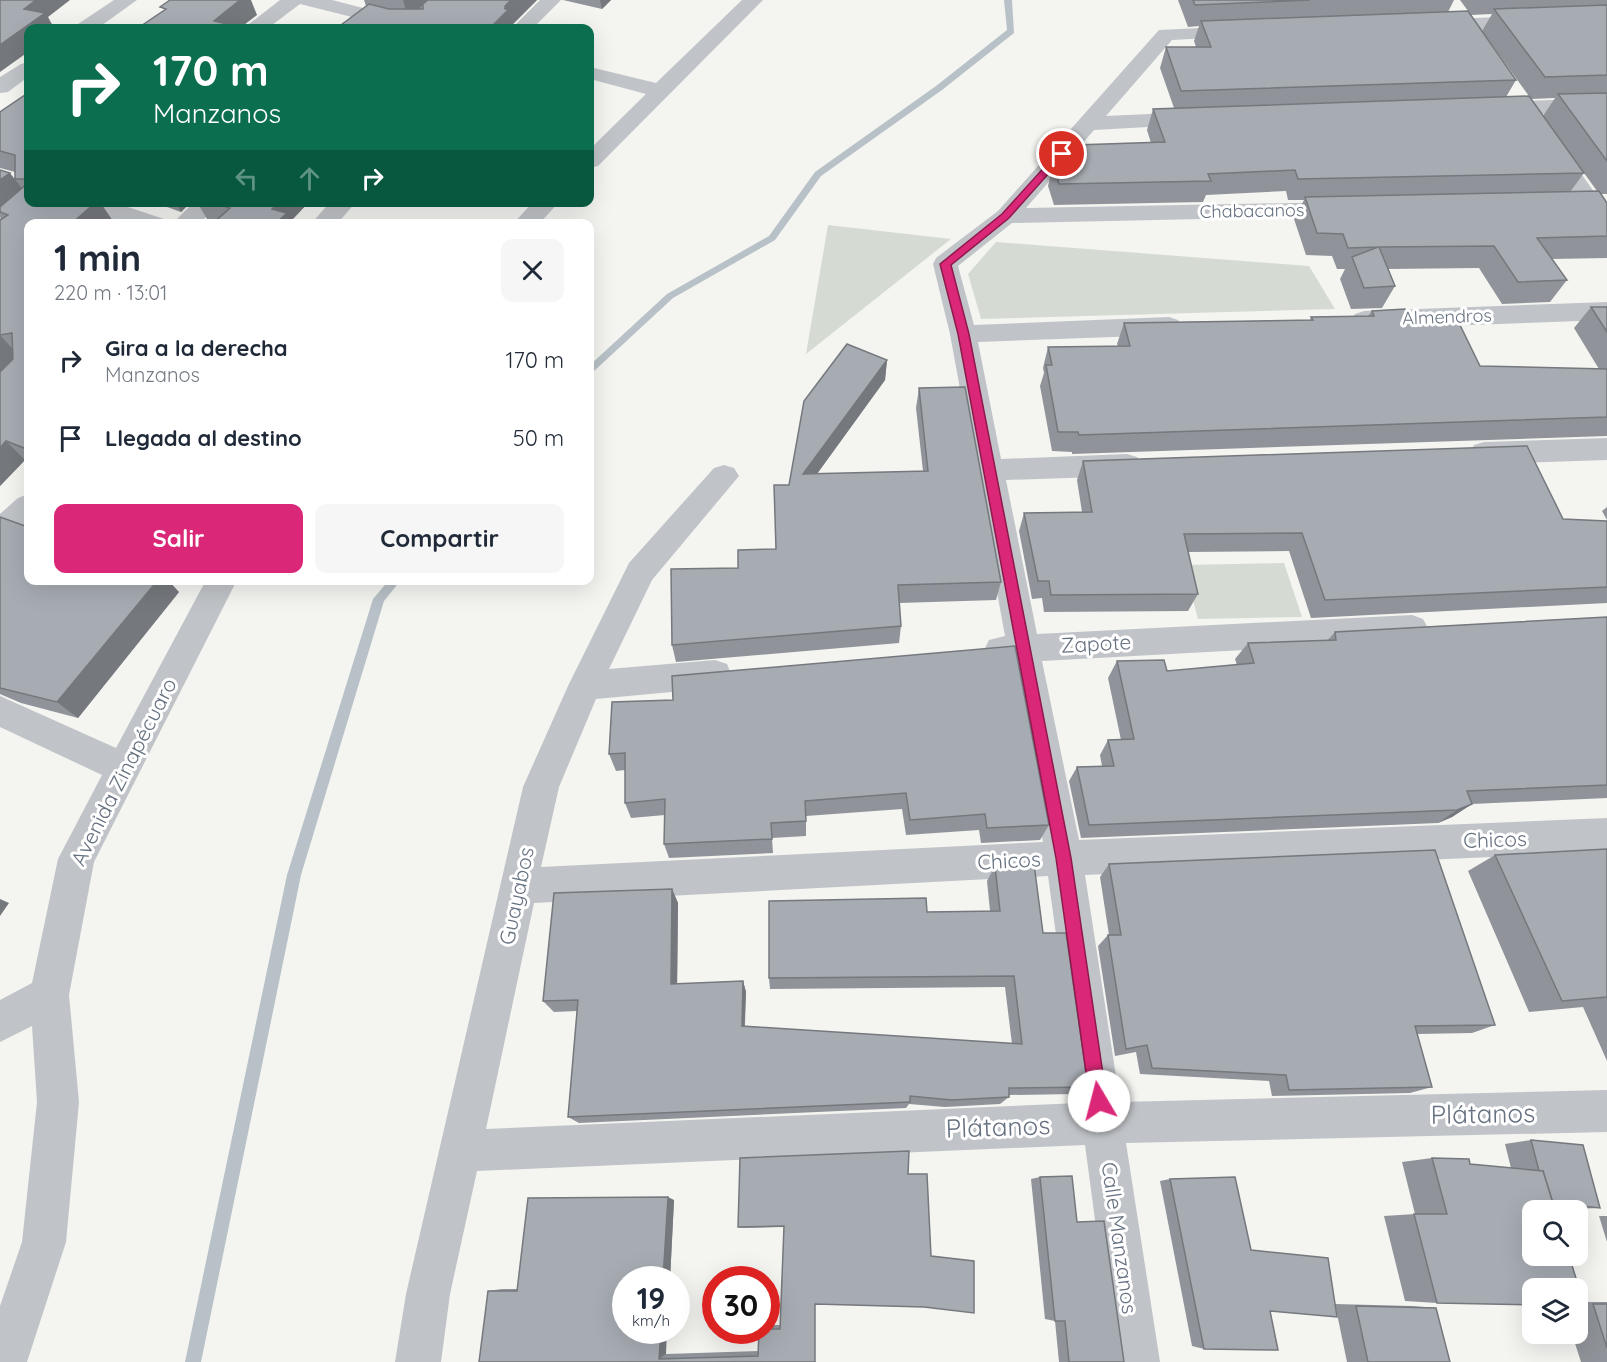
<!DOCTYPE html>
<html lang="es">
<meta charset="utf-8">
<style>
body{margin:0;font-family:Quicksand,sans-serif;background:#f6f6f7;color:#1f2937;height:100vh;display:flex;flex-direction:column;font-size:22px;white-space:nowrap}
*{box-sizing:border-box;margin:0}
p{font-size:20px;color:#747a83}
.icon{flex:none;width:33px;height:33px;fill:none;stroke:currentColor;stroke-width:2;stroke-linecap:round;stroke-linejoin:round}
.map{position:relative;flex:1;overflow:hidden}
.sheet{position:absolute;left:24px;top:219px;width:570px;height:366px;display:flex;flex-direction:column;background:#fff;border-radius:12px;box-shadow:0 6px 24px #0002}
.sheet>*{flex:none}
.hud{position:absolute;left:24px;top:24px;width:570px;height:183px;border-radius:12px;box-shadow:0 6px 24px #0002;background:#0b6e4f;color:#fff;overflow:hidden}
.tools{position:absolute;left:1522px;top:1200px;display:grid;gap:12px}
.tools a{display:grid;place-items:center;width:66px;height:66px;border-radius:12px;background:#fff;box-shadow:0 6px 24px #0002;font-size:30px}
.speed{position:absolute;left:612px;top:1266px;display:flex;gap:12px;font-size:30px;font-weight:700;text-align:center}
.speed>*{display:grid;place-content:center;width:78px;height:78px;border-radius:50%;background:#fff;box-shadow:0 6px 24px #0002;line-height:1}
.speed small{font-size:15px;font-weight:400}
.speed .limit{border:9px solid #d22;background:#fff;color:#111}
.pin{position:absolute;display:grid;place-items:center;width:51px;height:51px;color:#fff;margin:-26px;border:3px solid #fff;border-radius:50%;box-shadow:0 2px 6px #0007}
.me{position:absolute;width:66px;margin:-33px;rotate:352deg;stroke-linejoin:round;filter:drop-shadow(0 0 4px #0008)}
.turn{display:flex;align-items:center;gap:21px;height:126px;padding:0 30px;font-size:27px}
.turn .icon{width:78px;height:78px;stroke-width:2.5}
.turn b{display:block;font-size:42px;line-height:51px}
.lanes{display:flex;align-items:center;height:57px;padding:0 30px;background:#0003;justify-content:center;gap:30px;direction:ltr}
.lanes .off{opacity:.35}
.round{display:grid;place-items:center;flex:none;width:63px;height:63px;border-radius:12px;background:#f6f6f7}
.summary{display:flex;align-items:center;justify-content:space-between;height:102px;padding:0 30px}
h1{font-size:36px;font-weight:800;line-height:45px}
.cta{display:flex;gap:12px;margin-top:auto;padding:12px 30px}
.cta a{flex:1;height:69px;border-radius:12px;background:#db2777;color:#fff;font-size:24px;font-weight:800;line-height:69px;text-align:center}
.cta a+a{background:#f6f6f7;color:#1f2937}
ul{padding:0;list-style:none}
li{display:flex;align-items:center;gap:18px;height:78px;padding:0 30px}
li div{flex:1}
li b{display:block;font-size:22px}
li em{font-style:normal}
.map>svg:first-child{display:block}
.green{fill:#d5dbd3}
.lines{fill:none;stroke-linecap:round;stroke-linejoin:round}
.stream{fill:#b8c1c7;fill-rule:evenodd}
.street{fill:#c0c3c7;fill-rule:evenodd}
.wall{fill:#90949a;fill-rule:evenodd}
.shaded-wall{fill:#75787d}
.building{fill:#a7acb3;stroke:#75787d;stroke-width:1.5}
.route{fill:#db2777;stroke:#8e194d;stroke-width:1.5}
.labels{text-anchor:middle;stroke-width:6;stroke-linejoin:round;paint-order:stroke}
.far-street-label{font-size:18px;fill:#667180;stroke:#fff}
.street-label{font-size:21px;fill:#667180;stroke:#fff}
.near-street-label{font-size:26px;fill:#667180;stroke:#fff}
</style>
<div class="map">
<svg width="1607" height="1362" viewBox="0 0 1607 1362">
<rect width="100%" height="100%" fill="#f4f5f1"/>
<g class="green">
<polygon points="828,225 951,239 806,354"/>
<polygon points="996,242 1309,266 1335,309 981,319 968,274"/>
<polygon points="1284,563 1302,617 1198,619 1184,565"/>
</g>
<g class="lines">
<g class="stream">
<polygon points="1004,0 1012,0 1014,33 942,90 821,176 775,240 673,298 593,372 590,373 590,365 667,294 769,236 815,172 936,86 1007,30"/>
<polygon points="389,580 401,580 384,601 301,875 201,1362 185,1362 287,875 373,599"/>
</g>
<g class="street">
<polygon points="114,0 137,0 98,28 75,28 78,24"/>
<polygon points="280,0 332,0 425,24 428,28 396,28 300,4 268,28 246,28 249,24"/>
<polygon points="540,0 561,0 533,28 512,28"/>
<polygon points="742,0 763,0 598,166 590,168 590,149 646,94 590,79 590,67 656,83"/>
<polygon points="1607,12 1607,24 1431,32 1424,30 1421,26 1424,22 1431,20"/>
<path d="M1241,26l7,2 3,4 -3,4 -76,4 -66,76 88,-4 8,2 3,5 -3,5 -108,6 -68,78 317,-6 8,2 4,5 -4,5 -8,2 -331,7 -54,43 16,59 195,-8 9,3 4,6 -4,6 -9,3 -191,7 23,117 126,-5 10,3 4,8 -4,8 -10,3 -121,4 31,154 375,-19 11,4 5,9 -5,9 -11,4 -370,20 37,179 528,-22v34l-522,23 35,227 487,-12v42l-481,11 34,219h-46l-29,-217 -608,26 -27,123 -9,68h-46l11,-68 117,-507 45,-101 61,-123 85,-95 10,-3 10,3 5,8 -87,104 -43,89 106,-9 12,4 4,10 -4,10 -12,4 -119,11 -37,88 -18,80 502,-25 -33,-179 -10,1 -11,-4 -5,-10 5,-10 16,-4 -55,-302 -17,-70 3,-6 62,-47 161,-181zM1048,876l31,227 -593,26 48,-226z"/>
<polygon points="28,62 28,77 8,92 0,93 0,77 21,64"/>
<polygon points="1607,98 1607,112 1492,116 1484,114 1481,109 1484,104 1492,102"/>
<polygon points="1550,139 1558,141 1607,210 1607,235 1598,232 1539,146 1542,141"/>
<polygon points="74,202 113,202 164,219 167,224 128,224 78,207"/>
<polygon points="194,202 221,202 199,224 172,224"/>
<polygon points="330,202 356,202 337,224 311,224"/>
<polygon points="533,202 559,202 539,224 513,224"/>
<polygon points="1607,302 1607,320 1364,329 1355,326 1351,320 1355,314 1364,311"/>
<polygon points="1607,438 1607,460 1484,464 1474,461 1470,453 1474,445 1484,442"/>
<polygon points="28,494 28,524 11,541 0,545 0,514 18,498"/>
<polygon points="206,580 237,580 94,862 69,995 79,1102 66,1242 27,1362 0,1362 0,1306 22,1242 37,1102 32,1026 0,1042 0,1000 32,983 58,859 102,775 0,727 0,696 116,748"/>
</g>
</g>
<g class="wall">
<polygon points="364,0 537,0 513,24 366,6"/>
<polygon points="563,0 611,0 602,9"/>
<path d="M1178,0h276l-6,12 68,68 -10,17 37,19 12,-18 -24,1 -49,-68 10,-17 -21,1 -11,-15h147v194h-6l6,8v56l-55,1 15,21 -17,22 -48,2 -23,-36 -91,1 7,17 -13,22 -31,1 -11,-30 5,-10h-8l-5,-13 -26,-1 -12,-36 10,-19h-16l-2,-9 -80,4 -3,7 -149,3 -6,-19 5,-21 19,-9 3,-11 76,-2 -4,-13 6,-21 21,-1 -14,-40 6,-21h30l-2,-6 5,-15 -11,1zM1584,173l13,18 -27,1z"/>
<polygon points="28,93 28,202 113,221 110,224 28,224 28,462 25,460 0,486 0,220 1,219 0,217 0,170 15,179 15,172 0,168 0,112"/>
<polygon points="121,202 135,202 131,206"/>
<polygon points="153,202 191,202 181,212"/>
<polygon points="197,202 309,202 291,221 214,221 207,219"/>
<polygon points="1591,307 1607,307 1607,436 1072,454 1072,452 1052,451 1040,386 1044,373 1043,368 1048,347 1118,346 1117,344 1124,323 1310,320 1311,317 1368,316 1372,311 1410,321 1480,366 1599,369 1574,328"/>
<polygon points="887,360 885,380 817,474 923,471 916,408 919,388 1001,582 996,600 899,603 901,626 899,643 676,662 672,645 776,549 789,485"/>
<polygon points="1083,461 1563,519 1607,521 1607,603 1311,618 1289,551 1188,552 1198,594 1188,611 1044,612 1042,598 1032,599 1019,531 1024,513 1082,512 1077,480"/>
<polygon points="1607,507 1607,520 1602,511"/>
<polygon points="0,517 179,592 78,718 21,703 0,694"/>
<polygon points="1607,617 1607,798 1472,804 1452,817 1438,823 1081,838 1069,781 1077,767 1102,766 1100,755 1108,740 1121,740 1108,678 1117,661 1167,671 1237,665 1235,659 1248,643 1327,641 1335,632"/>
<polygon points="612,702 1049,825 1040,840 981,843 979,830 906,835 902,809 806,816 806,836 772,838 773,853 669,858 664,844 665,815 631,818 625,803 625,770 616,771 609,754"/>
<polygon points="1607,849 1607,1061 1583,1007 1529,1012 1468,871 1495,855"/>
<polygon points="1109,864 1495,1025 1472,1033 1417,1034 1432,1087 1410,1093 1272,1096 1269,1081 1140,1074 1136,1052 1115,1056 1098,946 1108,935 1109,935 1100,877"/>
<polygon points="995,866 1043,933 1088,1087 1076,1094 1009,1095 1009,1097 1000,1104 945,1107 909,1104 906,1108 579,1123 568,1117 577,1011 554,1012 543,1001 672,889 678,903 677,984 743,981 746,992 745,1026 1012,1044 1005,987 770,989 769,978 927,912 990,911 987,881"/>
<polygon points="1531,1140 1600,1208 1571,1209 1554,1208 1584,1302 1607,1302 1607,1362 1581,1362 1572,1334 1578,1334 1578,1288 1437,1303 1405,1301 1384,1216 1415,1214 1402,1162 1432,1158 1470,1164 1511,1168 1505,1144"/>
<polygon points="908,1174 924,1307 815,1304 815,1362 479,1362 488,1291 502,1289 518,1289 674,1200 670,1280 626,1280 666,1354 759,1351 766,1330 766,1325 780,1325 784,1227 741,1228 738,1227"/>
<polygon points="1040,1177 1077,1222 1124,1362 1059,1362 1055,1321 1045,1319 1031,1179"/>
<polygon points="1170,1179 1251,1250 1270,1311 1204,1349 1192,1346 1160,1181"/>
<polygon points="1599,1216 1607,1216 1607,1242"/>
<polygon points="1335,1304 1412,1306 1436,1308 1450,1362 1347,1362"/>
</g>
<g class="shaded-wall">
<polygon points="36,0 70,0 48,17 54,28 28,28 28,52 0,72 0,45 24,9"/>
<polygon points="240,0 251,0 257,15 240,28 214,21"/>
<polygon points="403,0 429,0 408,18"/>
<polygon points="511,0 537,0 513,24 514,28 490,28 505,6"/>
<polygon points="600,0 611,0 602,9"/>
<polygon points="10,173 26,194 0,211 0,180"/>
<polygon points="96,202 100,202 113,221 110,224 71,224"/>
<polygon points="176,202 191,202 181,212"/>
<polygon points="279,202 309,202 291,221 293,224 275,224 272,209"/>
<polygon points="0,335 18,355 0,372"/>
<polygon points="887,360 885,380 803,493 803,474"/>
<polygon points="6,441 25,460 0,486 0,448"/>
<polygon points="28,444 28,452 24,448"/>
<polygon points="158,580 168,580 179,592 78,718 57,702"/>
<polygon points="1472,804 1452,817 1438,823 1457,810"/>
<polygon points="672,889 678,903 677,996 671,984"/>
<polygon points="0,899 9,903 0,916"/>
<polygon points="743,981 746,992 744,1035 742,1026"/>
<polygon points="668,1197 674,1200 670,1280 663,1280"/>
<polygon points="661,1330 667,1330 666,1354 659,1359"/>
</g>
<g class="building">
<polygon points="0,0 36,0 24,9 45,13 0,45"/>
<polygon points="170,0 240,0 214,21 243,28 138,28 166,9 160,7"/>
<polygon points="428,0 511,0 505,6 505,9 509,9 490,28 337,28 369,4 389,9 423,9 423,4"/>
<polygon points="1193,0 1310,0 1195,5"/>
<polygon points="1607,5 1607,75 1545,77 1494,9"/>
<polygon points="1468,11 1516,80 1181,91 1166,47 1211,47 1201,21"/>
<polygon points="28,93 28,179 15,179 15,155 0,151 0,112"/>
<polygon points="1607,93 1607,161 1558,94"/>
<polygon points="1529,96 1584,173 1298,179 1295,170 1208,174 1211,181 1059,184 1053,165 1061,156 1078,156 1075,145 1165,142 1153,109"/>
<polygon points="0,170 10,173 0,180"/>
<polygon points="28,183 28,202 96,202 71,224 28,224 28,444 24,448 6,441 0,448 0,372 13,359 12,333 0,335 0,220 8,215 0,212 0,207"/>
<polygon points="1599,191 1607,203 1607,236 1537,238 1567,280 1518,282 1494,246 1379,247 1395,286 1364,288 1352,257 1378,247 1348,248 1343,234 1317,233 1305,197"/>
<polygon points="210,202 279,202 272,209 287,213 275,224 212,224 230,208"/>
<polygon points="1591,307 1607,307 1607,332"/>
<polygon points="1405,309 1410,321 1458,321 1480,366 1607,369 1607,417 1079,435 1078,432 1058,432 1046,365 1052,365 1048,347 1130,346 1124,323 1313,320 1311,317 1374,316 1372,311"/>
<polygon points="847,344 887,360 803,474 928,471 919,388 965,387 1001,582 898,585 901,626 672,645 671,569 738,568 738,550 776,549 774,485 789,485 804,401"/>
<polygon points="1527,446 1563,519 1607,521 1607,587 1325,600 1302,533 1184,534 1198,594 1051,595 1049,581 1038,581 1024,513 1092,512 1083,461"/>
<polygon points="0,517 28,527 28,580 158,580 57,702 0,688"/>
<polygon points="1607,617 1607,785 1467,791 1472,804 1457,810 1089,825 1077,767 1114,766 1108,740 1134,739 1117,661 1164,660 1167,671 1254,663 1248,643 1336,640 1335,632"/>
<polygon points="1015,646 1049,825 987,828 985,814 910,820 906,793 805,801 806,821 771,823 772,839 664,844 665,799 625,803 625,753 609,754 612,702 673,700 672,676"/>
<polygon points="1607,849 1607,997 1562,1001 1495,855"/>
<polygon points="1435,850 1495,1025 1415,1026 1432,1087 1289,1090 1286,1075 1152,1068 1147,1045 1126,1049 1108,935 1121,935 1109,864"/>
<polygon points="1034,864 1043,933 1066,933 1088,1087 1009,1088 1009,1097 952,1100 910,1096 910,1102 568,1117 578,1000 543,1001 554,893 672,889 671,984 743,981 742,1026 1022,1044 1014,976 769,978 769,901 926,898 927,912 1000,911 995,866"/>
<polygon points="1531,1140 1583,1145 1600,1208 1553,1203 1543,1171 1539,1171"/>
<polygon points="909,1151 908,1174 927,1174 931,1256 974,1261 974,1313 924,1307 815,1304 815,1362 479,1362 488,1291 517,1291 528,1198 668,1197 663,1280 626,1280 626,1330 661,1330 659,1359 758,1356 759,1330 766,1330 766,1329 780,1329 784,1226 738,1227 740,1158"/>
<polygon points="1432,1158 1469,1159 1470,1164 1543,1171 1555,1210 1533,1210 1533,1256 1569,1256 1585,1307 1578,1306 1578,1288 1533,1288 1533,1305 1437,1303 1414,1214 1447,1214"/>
<polygon points="1072,1176 1077,1222 1104,1221 1124,1362 1069,1362 1065,1321 1055,1321 1040,1177"/>
<polygon points="1235,1177 1251,1250 1328,1258 1337,1317 1270,1311 1278,1350 1204,1349 1170,1179"/>
<polygon points="1593,1304 1607,1304 1607,1348"/>
<polygon points="1356,1306 1436,1308 1450,1362 1368,1362"/>
</g>
<polygon class="route" points="1058,152 1066,154 1009,218 951,265 969,334 1071,858 1107,1101 1105,1107 1099,1109 1093,1107 1090,1101 1056,858 958,334 940,264 1002,214"/>
<g class="labels">
<g class="far-street-label">
<text transform="translate(1252 211) rotate(-1)" y="6">Chabacanos</text>
<text transform="translate(1447 317) rotate(-2)" y="6">Almendros</text>
</g>
<g class="street-label">
<text transform="translate(1096 644) rotate(-3)" y="7">Zapote</text>
<text transform="translate(124 772) rotate(-63)" y="7">Avenida Zinapécuaro</text>
<text transform="translate(1495 840) rotate(-2)" y="7">Chicos</text>
<text transform="translate(1009 861) rotate(-3)" y="7">Chicos</text>
<text transform="translate(517 896) rotate(-78)" y="7">Guayabos</text>
<text transform="translate(1119 1238) rotate(82)" y="7">Calle Manzanos</text>
</g>
<g class="near-street-label">
<text transform="translate(1483 1114) rotate(-1)" y="9">Plátanos</text>
<text transform="translate(998 1127) rotate(-2)" y="9">Plátanos</text>
</g>
</g>
</svg>
<div class="tools">
<a><svg class="icon" aria-label="search" viewBox="0 0 24 24"><circle cx="10" cy="10" r="6"/><path d="M15 15l6 6"/></svg></a>
<a><svg class="icon" aria-label="layers" viewBox="0 0 24 24"><path d="M12 4l9 5-9 5-9-5zM3 14l9 5 9-5"/></svg></a>
</div>
<div class="speed"><div>19<small>km/h</small></div><div class="limit">30</div></div>
<div class="pin" style="left:1062px;top:154px;background:#d93025"><svg class="icon" aria-label="arrive" viewBox="0 0 24 24"><path d="M6 21V4h12l-3 4 3 4H6"/></svg></div>
<svg class="me" style="left:1099px;top:1101px" viewBox="-20 -20 40 40"><circle r="19" fill="#fff"/><path d="M0-13L10 11 0 6-10 11z" fill="#db2777"/></svg>
<div class="hud">
<div class="turn"><svg class="icon" aria-label="right" viewBox="0 0 24 24"><path d="M7 20v-9h11M14 6l5 5-5 5"/></svg><div><b>170 m</b>Manzanos</div></div>
<div class="lanes"><svg class="icon off" aria-label="left" viewBox="0 0 24 24"><path d="M17 20v-9H6M10 6l-5 5 5 5"/></svg><svg class="icon off" aria-label="ahead" viewBox="0 0 24 24"><path d="M12 20V5M6 11l6-6 6 6"/></svg><svg class="icon" aria-label="right" viewBox="0 0 24 24"><path d="M7 20v-9h11M14 6l5 5-5 5"/></svg></div>
</div>
<section class="sheet">
<div class="summary"><div><h1>1 min</h1><p>220 m · 13:01</p></div><a class="round"><svg class="icon" aria-label="close" viewBox="0 0 24 24"><path d="M6 6l12 12M18 6L6 18"/></svg></a></div>
<ul>
<li><svg class="icon" aria-label="right" viewBox="0 0 24 24"><path d="M7 20v-9h11M14 6l5 5-5 5"/></svg><div><b>Gira a la derecha</b><p>Manzanos</p></div><em>170 m</em></li>
<li><svg class="icon" aria-label="arrive" viewBox="0 0 24 24"><path d="M6 21V4h12l-3 4 3 4H6"/></svg><div><b>Llegada al destino</b></div><em>50 m</em></li>
</ul>
<div class="cta"><a>Salir</a><a>Compartir</a></div>
</section>
</div>
